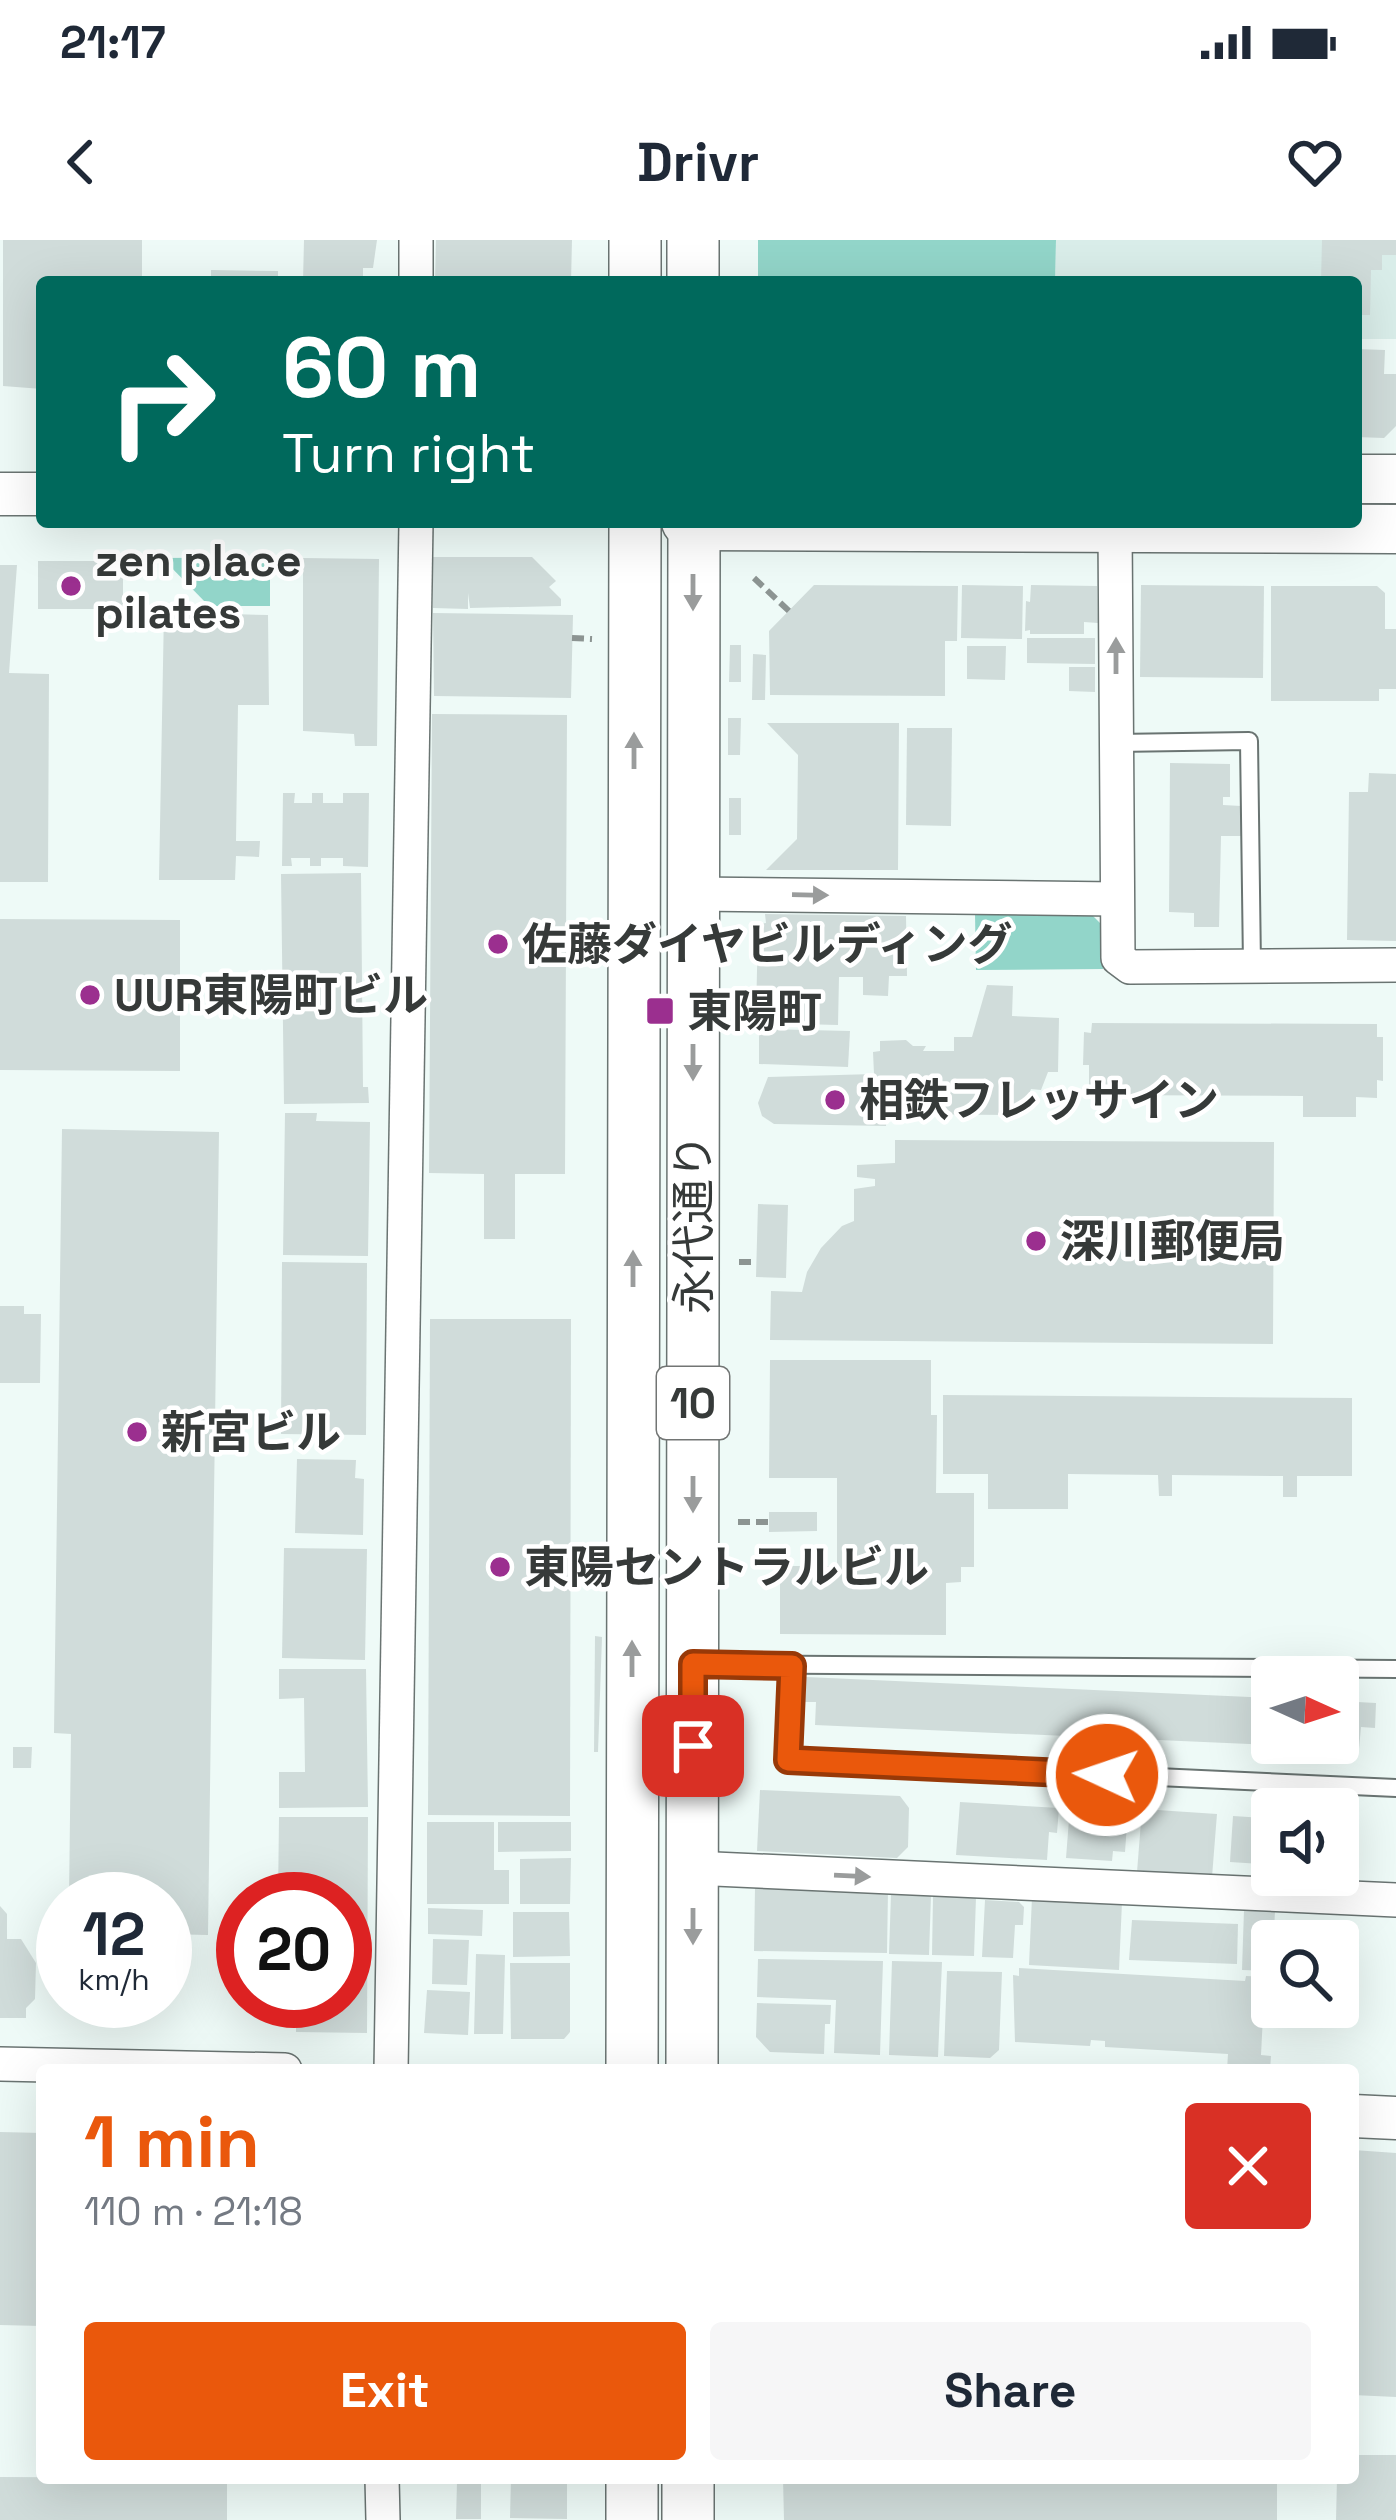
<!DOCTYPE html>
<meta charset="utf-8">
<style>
body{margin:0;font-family:"Space Grotesk","Noto Sans JP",sans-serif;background:#f6f6f7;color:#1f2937;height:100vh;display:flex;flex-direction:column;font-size:45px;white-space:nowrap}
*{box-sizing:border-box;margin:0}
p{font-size:39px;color:#747a83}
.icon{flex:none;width:66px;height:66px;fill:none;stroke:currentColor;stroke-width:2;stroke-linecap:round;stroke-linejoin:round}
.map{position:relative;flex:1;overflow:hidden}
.side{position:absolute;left:36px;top:1824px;width:1323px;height:420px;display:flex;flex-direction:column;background:#fff;border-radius:12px;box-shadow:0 12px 48px #0002}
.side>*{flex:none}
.top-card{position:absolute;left:36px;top:36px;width:1326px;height:252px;border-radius:12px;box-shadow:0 12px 48px #0002;background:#00695c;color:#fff;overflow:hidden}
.needle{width:78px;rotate:93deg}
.tools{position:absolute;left:1251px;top:1416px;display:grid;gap:24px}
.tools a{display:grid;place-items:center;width:108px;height:108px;border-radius:12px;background:#fff;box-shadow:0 12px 48px #0002;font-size:60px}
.speed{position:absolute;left:36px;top:1632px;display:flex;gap:24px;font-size:60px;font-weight:700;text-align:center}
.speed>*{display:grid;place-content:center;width:156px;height:156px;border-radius:50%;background:#fff;box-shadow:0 12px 48px #0002;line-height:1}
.speed small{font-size:30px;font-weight:400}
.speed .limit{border:18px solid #d22;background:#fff;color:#111}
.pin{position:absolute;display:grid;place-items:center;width:102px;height:102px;color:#fff;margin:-51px;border-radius:24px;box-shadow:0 6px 18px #0006}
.me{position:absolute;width:132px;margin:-66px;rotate:273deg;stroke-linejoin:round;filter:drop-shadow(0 0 9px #0008)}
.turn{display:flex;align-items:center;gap:42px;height:252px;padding:0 48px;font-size:54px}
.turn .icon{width:156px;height:156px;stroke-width:2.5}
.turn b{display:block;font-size:84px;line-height:102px}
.round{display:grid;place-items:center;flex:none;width:126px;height:126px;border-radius:12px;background:#f6f6f7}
.overview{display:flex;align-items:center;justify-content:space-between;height:204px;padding:0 48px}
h1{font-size:72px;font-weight:800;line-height:90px;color:#ea580c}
.cta{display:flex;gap:24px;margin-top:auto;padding:24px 48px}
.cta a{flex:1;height:138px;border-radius:12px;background:#ea580c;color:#fff;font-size:48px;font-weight:800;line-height:138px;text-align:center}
.cta a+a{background:#f6f6f7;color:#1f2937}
.status{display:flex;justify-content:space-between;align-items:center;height:84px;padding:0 60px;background:#fff;direction:ltr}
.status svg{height:33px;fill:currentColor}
header{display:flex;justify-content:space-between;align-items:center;height:156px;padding:0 48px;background:#fff;font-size:54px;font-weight:800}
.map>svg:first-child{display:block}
.built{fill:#d9ede9}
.green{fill:#92d5c9}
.building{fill:#d0dcda}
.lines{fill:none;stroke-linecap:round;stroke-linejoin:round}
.service-casing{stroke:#6a7472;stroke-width:20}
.minor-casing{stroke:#6a7472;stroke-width:36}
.tertiary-casing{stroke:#6a7472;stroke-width:45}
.secondary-casing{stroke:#6a7472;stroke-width:51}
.primary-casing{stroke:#6a7472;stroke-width:54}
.path{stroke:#8c9492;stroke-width:6;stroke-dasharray:12 6;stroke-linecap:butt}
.service{stroke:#fff;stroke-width:16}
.minor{stroke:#fff;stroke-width:33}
.tertiary{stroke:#fff;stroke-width:42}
.secondary{stroke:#fff;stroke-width:48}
.primary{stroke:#fff;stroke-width:51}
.oneway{fill:#9a9c9c}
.route-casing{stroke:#983908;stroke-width:30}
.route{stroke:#ea580c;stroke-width:21}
.poi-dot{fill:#9b2f8f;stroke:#fff;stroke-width:4.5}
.labels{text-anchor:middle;stroke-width:9;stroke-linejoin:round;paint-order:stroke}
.shield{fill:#fff;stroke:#727574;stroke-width:3}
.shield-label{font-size:42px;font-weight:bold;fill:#363a39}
.poi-label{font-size:45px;font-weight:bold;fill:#363a39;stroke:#fff;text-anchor:start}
.street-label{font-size:45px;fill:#363a39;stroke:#fff}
</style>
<div class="status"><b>21:17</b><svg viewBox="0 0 49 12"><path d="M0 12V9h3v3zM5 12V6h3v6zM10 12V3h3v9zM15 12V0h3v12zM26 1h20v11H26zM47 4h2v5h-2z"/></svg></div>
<header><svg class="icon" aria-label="back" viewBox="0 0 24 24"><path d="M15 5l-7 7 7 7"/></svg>Drivr<svg class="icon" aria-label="heart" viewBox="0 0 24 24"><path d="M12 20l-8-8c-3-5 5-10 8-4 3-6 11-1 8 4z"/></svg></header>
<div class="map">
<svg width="1396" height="2280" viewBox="0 0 1396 2280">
<rect width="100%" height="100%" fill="#eefaf7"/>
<polygon class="built" points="1056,0 1396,0 1396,99 1356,99 1356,42 1055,42"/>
<g class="green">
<polygon points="758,0 1056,0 1055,42 758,42"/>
<polygon points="270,317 270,366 209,366 162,318"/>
<polygon points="975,674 1091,674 1102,685 1103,729 976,730"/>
</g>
<g class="building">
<polygon points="3,0 142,0 142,42 42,42 42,149 3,146"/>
<polygon points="304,0 377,0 373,28 363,28 363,42 303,42"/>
<polygon points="436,0 572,0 571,42 435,42"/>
<polygon points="1322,0 1396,0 1396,15 1382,15 1382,30 1371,30 1370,75 1356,75 1356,42 1321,42"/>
<polygon points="211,30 278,31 278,42 211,42"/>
<polygon points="1356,109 1385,110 1384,134 1396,134 1396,186 1384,198 1356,197"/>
<polygon points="433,317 532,317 556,341 549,347 561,359 561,366 470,368 468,353 468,369 433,368"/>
<polygon points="303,318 379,319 377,506 355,506 354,494 303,491"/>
<rect x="38" y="321" width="85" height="48"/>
<polygon points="0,325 17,325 9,433 49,434 48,642 0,642"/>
<polygon points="814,345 958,346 957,401 945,401 945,456 770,455 769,391"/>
<polygon points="962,345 1023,346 1022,399 961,398"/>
<polygon points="1031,345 1097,346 1098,383 1084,382 1084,394 1030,394 1030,390 1025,391 1026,361 1030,362"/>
<polygon points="1141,345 1264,346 1263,438 1140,437"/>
<polygon points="1271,346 1377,346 1385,353 1385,389 1396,389 1396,449 1379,449 1379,461 1271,461"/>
<polygon points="164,371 213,372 213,380 230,381 230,374 268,375 269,465 238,465 236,601 260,601 259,617 236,616 235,640 159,640"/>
<polygon points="433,373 573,375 571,458 434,456"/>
<polygon points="1027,398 1095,398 1095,424 1027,423"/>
<polygon points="730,405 741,405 741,442 729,442"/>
<polygon points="967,406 1006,406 1005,440 967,439"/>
<polygon points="753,414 766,415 765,460 752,460"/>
<polygon points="1069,427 1095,427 1095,452 1069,451"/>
<polygon points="432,474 567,475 565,934 515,934 515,999 484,999 484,934 429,933"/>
<polygon points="728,478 741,478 740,515 728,515"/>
<polygon points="767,483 899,483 898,630 766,630 797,599 798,515"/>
<polygon points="907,488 952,488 951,586 906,585"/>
<polygon points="1170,523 1230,524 1230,557 1223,557 1223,565 1241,566 1241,596 1221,596 1219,687 1194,687 1194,673 1169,672"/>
<polygon points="1369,533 1396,534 1396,701 1347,700 1349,552 1368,552"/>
<polygon points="283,553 295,553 294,563 312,563 312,553 323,553 323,563 343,563 343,553 369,553 368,627 343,626 343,618 321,618 321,626 310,626 310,618 291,618 292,626 282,626"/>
<rect x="729" y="558" width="12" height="37"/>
<polygon points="361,633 363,847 368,847 369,863 284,864 281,634"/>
<polygon points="765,674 906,676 907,736 889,736 888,756 863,755 863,737 839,737 838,785 762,783 762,778 756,777 758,684 766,683"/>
<polygon points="0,679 180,680 180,831 0,830"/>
<polygon points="987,745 1013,746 1012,776 1059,778 1058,832 1048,832 1041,850 1031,849 1027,860 1010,875 887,874 886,886 774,884 762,876 758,863 768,837 874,834 873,812 880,811 880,801 906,800 913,806 926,806 923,811 954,811 954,797 972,797"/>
<polygon points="1092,783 1377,784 1377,797 1383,797 1383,841 1377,840 1377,858 1356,857 1356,877 1303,877 1303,856 1089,855 1089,825 1083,825 1084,792 1091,793"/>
<polygon points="759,789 850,791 848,827 759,824"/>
<polygon points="285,873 317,873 316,881 370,882 368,1016 283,1015"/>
<polygon points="62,889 219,892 208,1695 165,1694 165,1659 69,1659 71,1494 54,1493"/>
<polygon points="895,900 1274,902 1273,1104 770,1100 771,1051 802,1052 807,1032 821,1008 842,986 854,981 854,949 875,946 875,939 857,937 857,925 895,923"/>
<polygon points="758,964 788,965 786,1038 756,1037"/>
<polygon points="282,1022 367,1023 366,1195 281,1194"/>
<polygon points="0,1066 24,1066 24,1074 41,1074 40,1143 0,1143"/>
<polygon points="430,1079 571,1079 570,1576 428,1575"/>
<polygon points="770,1120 931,1120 931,1175 937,1175 936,1253 974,1253 974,1327 961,1327 961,1342 946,1343 946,1395 780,1394 780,1326 837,1326 837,1238 769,1238"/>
<polygon points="943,1155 1352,1158 1352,1236 1297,1236 1297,1257 1283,1257 1283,1236 1172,1235 1172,1256 1159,1256 1158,1235 1068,1234 1068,1269 988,1269 988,1234 943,1234"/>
<polygon points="297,1219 356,1220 355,1238 364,1239 363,1295 295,1293"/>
<polygon points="769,1272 817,1272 817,1291 769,1292"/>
<polygon points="284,1308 367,1309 365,1420 282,1418"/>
<polygon points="595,1396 602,1397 598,1512 594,1512"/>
<polygon points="279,1429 366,1429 368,1567 279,1568 279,1532 305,1532 304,1458 279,1459"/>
<polygon points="806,1437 1272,1458 1272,1505 815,1485 816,1462 805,1462"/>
<polygon points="1338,1461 1376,1463 1375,1488 1361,1487 1359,1509 1304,1507 1304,1503 1338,1503"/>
<polygon points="13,1507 32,1507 31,1528 13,1528"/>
<polygon points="760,1550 900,1556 909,1568 908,1607 897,1618 757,1611"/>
<polygon points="960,1562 1059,1568 1057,1593 1049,1592 1047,1620 956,1615"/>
<polygon points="1070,1567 1128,1571 1125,1612 1113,1611 1112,1621 1066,1618"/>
<polygon points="1142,1569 1217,1574 1212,1637 1137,1632"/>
<polygon points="1233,1576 1264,1578 1261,1624 1230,1622"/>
<polygon points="279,1577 368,1577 367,1793 296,1792 296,1783 284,1782 284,1761 345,1761 345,1659 278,1659"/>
<polygon points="427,1582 494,1582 494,1630 509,1630 509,1664 427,1664"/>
<polygon points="498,1582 571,1582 571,1611 498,1612"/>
<polygon points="571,1618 570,1664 520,1664 520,1619"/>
<polygon points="755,1647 888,1650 887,1713 754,1711"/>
<polygon points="891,1654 931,1655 929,1715 889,1714"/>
<polygon points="933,1656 976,1657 974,1716 932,1715"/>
<polygon points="1032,1657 1122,1662 1119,1730 1029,1725"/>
<polygon points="985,1660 1019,1662 1024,1667 1023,1685 1015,1685 1013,1718 982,1717"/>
<polygon points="0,1666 7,1674 7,1699 21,1699 36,1723 35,1759 26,1768 26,1778 0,1778"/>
<polygon points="428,1668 483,1670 482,1696 428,1694"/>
<polygon points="1244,1670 1275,1671 1272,1731 1242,1730"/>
<polygon points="513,1672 569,1672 570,1716 513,1717"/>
<polygon points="1132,1680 1238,1684 1237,1724 1129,1720"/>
<polygon points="433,1699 469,1700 467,1745 432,1744"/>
<polygon points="476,1714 505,1715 503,1794 474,1794"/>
<polygon points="758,1719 883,1721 880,1815 834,1813 836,1760 757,1757"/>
<polygon points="892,1721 942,1722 938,1817 889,1815"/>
<polygon points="510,1723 570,1723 570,1792 564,1799 511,1799"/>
<polygon points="1019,1728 1245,1741 1246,1736 1265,1737 1261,1815 1271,1816 1270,1830 1227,1830 1228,1814 1105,1807 1105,1801 1091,1800 1090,1806 1015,1802 1013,1735 1019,1736"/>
<polygon points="947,1731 1002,1732 999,1810 990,1818 944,1816"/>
<polygon points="427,1750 470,1752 468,1795 424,1793"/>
<polygon points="757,1763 831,1765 830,1784 825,1784 824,1814 770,1812 756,1797"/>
<polygon points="0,1892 42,1893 42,2086 0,2085"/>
<polygon points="1353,1910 1396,1913 1396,2157 1353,2155"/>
<polygon points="1353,2215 1396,2215 1396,2280 1336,2280 1337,2238 1353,2238"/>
<polygon points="0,2237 222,2238 227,2242 227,2280 0,2280"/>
<polygon points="511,2238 567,2238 567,2279 510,2278"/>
<polygon points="783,2238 1277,2238 1277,2280 784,2280"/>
<polygon points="457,2242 481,2242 481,2279 456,2279"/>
</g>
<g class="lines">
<defs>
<g id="service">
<polyline points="1116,503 1249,501 1252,725"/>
<polyline points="695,1424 1396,1429"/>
<polyline points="792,1426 788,1520 1396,1548"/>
</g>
<g id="minor">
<polyline points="416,42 416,0"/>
<polyline points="1115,288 1118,718 1130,727 1396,725"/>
<polyline points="693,654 1116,659"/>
<polyline points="693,1628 1396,1660"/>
<polyline points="0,1824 285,1830"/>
<polyline points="391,1830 416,282"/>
<polyline points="382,2238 383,2280"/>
</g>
<g id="tertiary">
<polyline points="0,254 42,254"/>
<polyline points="1353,1876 1396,1878"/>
</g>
<g id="secondary">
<polyline points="1356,239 1396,239"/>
<polyline points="686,282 694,286 1396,289"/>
</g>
<g id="primary">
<polyline points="693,0 693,42"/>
<polyline points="635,42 635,0"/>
<polyline points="632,1830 635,282"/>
<polyline points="692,1830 694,282"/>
<polyline points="632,2280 632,2238"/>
<polyline points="688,2280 688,2238"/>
</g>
</defs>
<use href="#service" class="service-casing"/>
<use href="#minor" class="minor-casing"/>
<use href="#tertiary" class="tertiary-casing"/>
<use href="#secondary" class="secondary-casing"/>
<use href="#primary" class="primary-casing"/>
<g class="path">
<polyline points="754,338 789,371"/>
<polyline points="572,398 592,399"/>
<polyline points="739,1022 757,1022"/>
<polyline points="738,1282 769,1282"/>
</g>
<use href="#service" class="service"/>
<use href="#minor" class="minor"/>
<use href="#tertiary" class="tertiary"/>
<use href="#secondary" class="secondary"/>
<use href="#primary" class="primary"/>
</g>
<defs><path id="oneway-solid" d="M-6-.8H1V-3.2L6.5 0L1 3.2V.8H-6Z" transform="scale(3)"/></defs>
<g class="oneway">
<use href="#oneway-solid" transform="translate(693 352) rotate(90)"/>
<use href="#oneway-solid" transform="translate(1116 416) rotate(-90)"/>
<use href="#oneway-solid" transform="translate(634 511) rotate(-90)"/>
<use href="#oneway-solid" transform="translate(810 655) rotate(1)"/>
<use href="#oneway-solid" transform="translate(693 822) rotate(90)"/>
<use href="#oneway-solid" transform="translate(633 1029) rotate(-90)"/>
<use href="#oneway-solid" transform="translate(693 1254) rotate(90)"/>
<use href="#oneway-solid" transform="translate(632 1419) rotate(-90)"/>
<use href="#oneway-solid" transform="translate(852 1636) rotate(3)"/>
<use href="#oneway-solid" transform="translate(693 1686) rotate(90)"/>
</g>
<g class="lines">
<defs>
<polyline id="route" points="693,1506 693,1424 792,1426 788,1520 1107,1535"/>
</defs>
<use href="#route" class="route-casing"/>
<use href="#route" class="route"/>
</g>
<g class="poi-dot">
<circle cx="71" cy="346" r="12"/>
<circle cx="498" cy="704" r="12"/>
<circle cx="90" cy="755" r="12"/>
<rect x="645" y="756" width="30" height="30" rx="6"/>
<circle cx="835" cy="860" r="12"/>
<circle cx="1036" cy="1001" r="12"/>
<circle cx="137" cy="1192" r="12"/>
<circle cx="500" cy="1327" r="12"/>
</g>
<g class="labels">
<rect class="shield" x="657" y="1127" width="72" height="72" rx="9"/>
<g class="shield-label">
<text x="693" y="1178">10</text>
</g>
<g class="poi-label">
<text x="95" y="336">zen place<tspan x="95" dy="52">pilates</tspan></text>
<text x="522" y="720">佐藤ダイヤビルディング</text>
<text x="114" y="771">UUR東陽町ビル</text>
<text x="687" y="787">東陽町</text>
<text x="859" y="876">相鉄フレッサイン</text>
<text x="1060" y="1017">深川郵便局</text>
<text x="161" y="1208">新宮ビル</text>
<text x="524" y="1343">東陽セントラルビル</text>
</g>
<g class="street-label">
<text transform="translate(693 984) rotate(-90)" y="16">永代通り</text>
</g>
</g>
</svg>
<div class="tools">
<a><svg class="needle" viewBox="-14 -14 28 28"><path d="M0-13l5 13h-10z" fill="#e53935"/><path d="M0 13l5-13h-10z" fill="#747a83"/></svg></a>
<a><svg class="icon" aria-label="sound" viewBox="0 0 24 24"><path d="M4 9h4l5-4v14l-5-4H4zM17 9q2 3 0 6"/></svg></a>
<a><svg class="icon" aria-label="search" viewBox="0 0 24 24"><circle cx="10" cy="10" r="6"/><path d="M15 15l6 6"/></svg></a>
</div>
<div class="speed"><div>12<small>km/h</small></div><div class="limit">20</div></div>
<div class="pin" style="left:693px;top:1506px;background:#d93025"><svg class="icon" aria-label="arrive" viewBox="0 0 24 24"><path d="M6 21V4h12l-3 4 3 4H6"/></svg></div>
<svg class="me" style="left:1107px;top:1535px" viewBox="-20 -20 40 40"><circle r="17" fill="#ea580c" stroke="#fff" stroke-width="3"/><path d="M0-11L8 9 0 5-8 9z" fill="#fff"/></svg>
<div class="top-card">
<div class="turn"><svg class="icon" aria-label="right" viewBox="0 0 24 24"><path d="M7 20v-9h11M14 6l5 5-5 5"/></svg><div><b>60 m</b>Turn right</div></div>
</div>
<section class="side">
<div class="overview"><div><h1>1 min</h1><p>110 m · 21:18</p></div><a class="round" style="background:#d93025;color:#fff"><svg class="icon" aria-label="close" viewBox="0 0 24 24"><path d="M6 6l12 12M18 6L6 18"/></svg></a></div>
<div class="cta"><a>Exit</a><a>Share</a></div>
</section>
</div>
